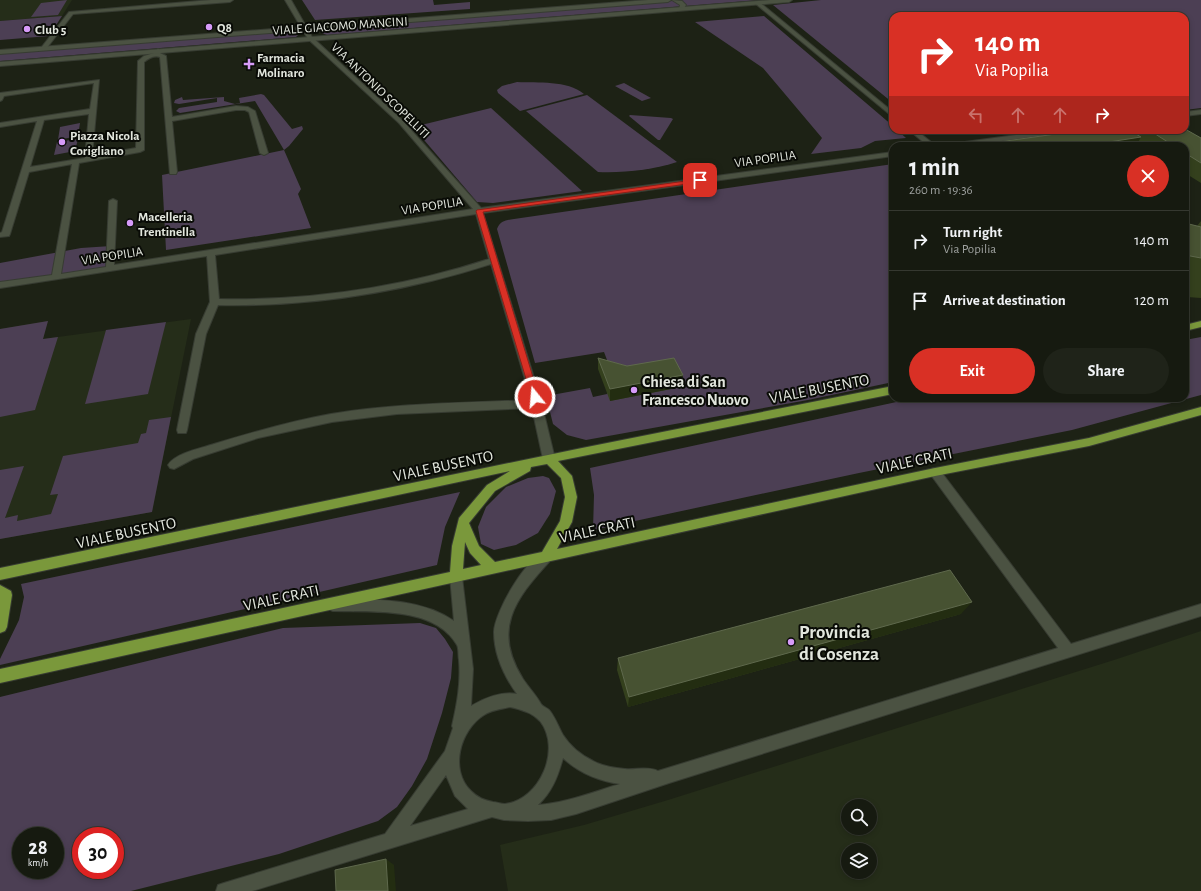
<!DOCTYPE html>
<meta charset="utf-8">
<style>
body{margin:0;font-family:"Alegreya Sans",sans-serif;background:#1f2319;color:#f1f3f6;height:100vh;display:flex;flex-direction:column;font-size:15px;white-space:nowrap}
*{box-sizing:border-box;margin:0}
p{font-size:13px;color:#9ea19f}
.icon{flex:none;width:22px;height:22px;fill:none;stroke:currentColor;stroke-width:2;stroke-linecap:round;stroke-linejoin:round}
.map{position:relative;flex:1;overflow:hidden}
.details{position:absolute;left:889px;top:142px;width:300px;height:260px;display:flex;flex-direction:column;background:#161a10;border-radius:12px;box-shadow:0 2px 6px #0003,0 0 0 1px #353830}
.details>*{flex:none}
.top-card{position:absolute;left:889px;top:12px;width:300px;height:122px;border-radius:12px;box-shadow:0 2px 6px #0003,0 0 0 1px #353830;background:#d93025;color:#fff;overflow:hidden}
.controls{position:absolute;left:841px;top:799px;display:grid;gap:8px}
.controls a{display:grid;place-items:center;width:36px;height:36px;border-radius:50%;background:#161a10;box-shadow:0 2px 6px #0003,0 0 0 1px #353830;font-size:20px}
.speed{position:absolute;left:12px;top:827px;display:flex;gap:8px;font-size:20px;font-weight:700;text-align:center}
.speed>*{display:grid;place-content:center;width:52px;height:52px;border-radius:50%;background:#161a10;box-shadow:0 2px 6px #0003,0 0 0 1px #353830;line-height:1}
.speed small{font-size:10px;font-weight:400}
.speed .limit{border:6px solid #d22;background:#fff;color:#111}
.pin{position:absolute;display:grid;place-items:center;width:34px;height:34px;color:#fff;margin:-17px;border-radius:8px;box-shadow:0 2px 6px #0006}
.me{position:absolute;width:44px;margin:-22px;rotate:343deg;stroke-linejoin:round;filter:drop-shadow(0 0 3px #0008)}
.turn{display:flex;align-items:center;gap:14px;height:84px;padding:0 20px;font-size:18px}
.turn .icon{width:52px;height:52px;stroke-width:2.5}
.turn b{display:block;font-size:28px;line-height:34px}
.lanes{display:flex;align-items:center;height:38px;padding:0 20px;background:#0003;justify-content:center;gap:20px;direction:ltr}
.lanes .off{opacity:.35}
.round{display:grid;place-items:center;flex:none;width:42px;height:42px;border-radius:21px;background:#1f2319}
.head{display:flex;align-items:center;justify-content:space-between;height:68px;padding:0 20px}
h1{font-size:24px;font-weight:600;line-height:30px}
.action{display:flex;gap:8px;margin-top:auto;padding:8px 20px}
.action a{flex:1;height:46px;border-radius:24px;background:#d93025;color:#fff;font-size:16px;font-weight:600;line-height:46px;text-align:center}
.action a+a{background:#1f2319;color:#f1f3f6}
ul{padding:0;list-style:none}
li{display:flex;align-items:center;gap:12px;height:60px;padding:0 20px;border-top:1px solid #353830}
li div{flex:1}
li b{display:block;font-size:15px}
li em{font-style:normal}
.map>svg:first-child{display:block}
.built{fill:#252d19;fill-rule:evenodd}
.green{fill:#4c3f54;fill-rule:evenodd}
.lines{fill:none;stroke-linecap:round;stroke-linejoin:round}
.minor-casing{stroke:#373c32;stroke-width:2}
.tertiary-casing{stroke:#373c32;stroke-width:2}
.primary-casing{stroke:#373c32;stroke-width:2}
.minor{fill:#4b5242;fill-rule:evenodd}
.tertiary{fill:#4b5242;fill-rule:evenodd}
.primary{fill:#7a983b;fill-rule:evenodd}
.wall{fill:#34401d}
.shaded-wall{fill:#232d11}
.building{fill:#475232;stroke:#5f694d}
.route{fill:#d93025;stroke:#8d1f18}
.poi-dot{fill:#d79bf9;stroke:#090b06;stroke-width:1.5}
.labels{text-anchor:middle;stroke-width:4;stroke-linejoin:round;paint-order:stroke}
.far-street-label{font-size:13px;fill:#e2e6dd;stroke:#090b06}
.far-poi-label{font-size:13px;font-weight:bold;fill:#e2e6dd;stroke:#090b06;text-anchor:start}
.poi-label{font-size:16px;font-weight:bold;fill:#e2e6dd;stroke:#090b06;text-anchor:start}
.street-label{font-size:16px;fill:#e2e6dd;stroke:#090b06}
.near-poi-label{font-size:19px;font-weight:bold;fill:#e2e6dd;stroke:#090b06;text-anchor:start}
</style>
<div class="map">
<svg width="1201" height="891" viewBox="0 0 1201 891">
<rect width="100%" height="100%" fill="#1d2215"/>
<g class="built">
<polygon points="0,0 72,0 62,16 0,21"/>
<polygon points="191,319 152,512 0,539 0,329 48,321 43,339"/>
<path d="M1201,631v260h-693l-8,-46 84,-20 84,-25 446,-140zM848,806h22v22h-22zM848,850h22v22h-22z"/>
</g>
<g class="green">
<polygon points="67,0 58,15 31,17 41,3"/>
<polygon points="302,0 433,0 434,5 470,2 470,9 315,20"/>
<polygon points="684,0 760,0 327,35 322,33 322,31 326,29"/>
<polygon points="821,0 1201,0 1201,108 1185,110 1185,16 893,16 893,103 773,5"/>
<polygon points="62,16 49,36 0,40 0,21"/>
<polygon points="764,16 893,126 893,130 897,130 906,138 875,141 861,148 811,154 822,138 763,68 695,22"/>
<polygon points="295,30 297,31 298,35 296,37 0,61 0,53"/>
<path d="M517,82c21,1 50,-2 67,12l-64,17 -22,-18 -1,-3 5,-4z"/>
<polygon points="624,83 651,98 642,101 615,86"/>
<polygon points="261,94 264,95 292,129 302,126 303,129 289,146 284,150 301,189 298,194 311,228 166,250 162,175 284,150 255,101 180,113 176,111 179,108 217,102 217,98 179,104 174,103 175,100 182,97 183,100 224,97 224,101 235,104 240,103 239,98"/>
<path d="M587,95l90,67c-24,8 -53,11 -79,10l-72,-61z"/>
<polygon points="491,108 582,191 493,203 477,202 413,127"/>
<polygon points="630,115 671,118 673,119 660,140 658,140 629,116"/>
<polygon points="80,123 78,136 58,140 60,127"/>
<polygon points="78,139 75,151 54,155 57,142"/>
<path d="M893,164v218l-85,18 -222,40 -19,-5 -14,-11 -7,-28 44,-8 3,9 14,-3 5,-21 -8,-21 -69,11 -38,-134c3,-8 9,-9 17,-10z"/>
<polygon points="111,246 110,269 0,285 0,263 81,248"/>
<polygon points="48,321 43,339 58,337 35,410 0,417 0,329"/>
<polygon points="166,322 148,394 85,404 106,330"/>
<polygon points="1201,337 1201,395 1072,430 859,473 593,530 594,495 590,468 915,398 1185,398 1185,340"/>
<polygon points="171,417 152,512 0,539 0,470 24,466 5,518 18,515 17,521 51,514 58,494 50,495 63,456 138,443 141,434 146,433 149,420"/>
<polygon points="543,476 549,478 556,491 550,514 538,533 516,545 494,550 481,544 478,527 486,507 506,487 528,478"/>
<polygon points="460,492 445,527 437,565 0,665 0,659 19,620 24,597 21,584"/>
<path d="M420,623l16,5 9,11 8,13 -2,26 -9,35 -15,46 -15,27 -15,21 -19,14 -99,33 -148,37h-131v-194l283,-69zM21,836h34v34h-34zM81,836h34v34h-34z"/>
</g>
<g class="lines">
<defs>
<g id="minor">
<polygon points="211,0 233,0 230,2 73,14 46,49 41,48 69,12"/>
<path d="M285,0h6l21,37 91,84 78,87 412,-56v4l-410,57 57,184 15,62 -2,3 -4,1 -4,-1 -2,-3 -11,-51 -135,6 -65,8 -74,16 -65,21 -19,10 -4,-1 -2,-3c7,-12 34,-17 46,-21 39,-12 78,-23 117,-30 66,-11 133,-11 200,-14l-40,-136c-87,28 -181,43 -273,41l-12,29 -19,96 -1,3h-8l-1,-3 19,-96 14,-32 -3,-46 -207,32v-6l52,-7 20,-111 -43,8 -19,62 -1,2 -9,1v-4l2,-1 35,-111 -37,6v-4l90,-14 4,-26 -90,13 -2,4 -2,1v-8l99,-13 -7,76 44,-8 2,-87 6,-5 10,-3 4,-4 3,2 -1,2 6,3 6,61 64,-11 12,1 7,4 13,42 -4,2 -4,-2 -11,-41 -4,-2h-9l-64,11 5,51 -1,2h-6l-10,-117c-6,-2 -11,1 -16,5v88l-4,2 -61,11 -18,111 45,-7 3,-66 4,-2 4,2 -3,64 359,-56 -74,-86 -91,-84zM89,114l-4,44 -55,9 14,-47zM476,214l13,45c-86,28 -179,42 -270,40l-4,-44z"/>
<polygon points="672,0 682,1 686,5 683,10 679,10 680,5"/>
<polygon points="758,1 893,112 893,117 756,4 755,3"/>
<polygon points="1201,110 1201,114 1185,116 1185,112"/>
<polygon points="909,130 916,130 936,146 928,146"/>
<polygon points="1053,130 1071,130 1068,132 965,146 946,146 950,144"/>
<path d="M935,468l4,1 132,175 130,-40v12l-532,167 -93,31 -25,6 -23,1 -24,-1 -12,-3 -240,74h-36l2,-6 6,-2 161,-49 60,-83 8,-23 -1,-2c5,-22 9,-43 7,-66 -1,-5 0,-11 -2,-15 -22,-39 -86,-33 -124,-34l-5,-2 -2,-4 2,-4 5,-2c41,1 86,-2 121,22l-4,-44 1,-4 5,-2 5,2 1,4 11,92 -2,37c13,-8 31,-15 46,-12 -13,-18 -23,-40 -23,-62 0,-19 37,-85 55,-78l2,4 -2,4c-34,37 -57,68 -26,117 6,9 13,16 18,25 2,3 7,4 9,7 6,8 9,17 13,24 7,11 18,20 30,26 9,5 21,7 32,8 10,1 24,-3 33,2l400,-123 -127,-173 -2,-3 2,-3zM510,707c10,2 23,6 30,14 22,28 0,79 -35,83 -4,0 -9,-2 -12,-2 -9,-2 -15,-4 -22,-11 -22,-21 -11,-61 13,-76 7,-5 17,-6 26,-8zM563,758c16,15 36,23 57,26 -27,8 -54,19 -82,21 14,-13 20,-29 25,-47zM446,775l9,21 13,13 -58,17z"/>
</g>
<g id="tertiary">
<polygon points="648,0 671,0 668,2 0,54 0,50"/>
<polygon points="770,0 792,0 789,2 0,66 0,62"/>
</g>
<g id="primary">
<polygon points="1201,321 1201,327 1185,331 1185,325"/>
<path d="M893,386v8l-335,67 14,15 5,21 -5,25 -15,27 378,-81 154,-30 112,-31v8l-112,31 -154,30 -935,207v-14l450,-97 2,-26 7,-28 28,-33 23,-14 -510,109v-12l582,-120zM547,464l14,14 4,19 -5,24 -18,31 -47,10 -16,-16 -10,-23 26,-32 35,-20 1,-4zM465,542l5,11 11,12 -18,4z"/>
<polygon points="0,585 11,591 12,595 7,627 5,631 0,633"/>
</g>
</defs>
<use href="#minor" class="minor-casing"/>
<use href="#tertiary" class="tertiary-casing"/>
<use href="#primary" class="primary-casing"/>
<use href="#minor" class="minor"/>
<use href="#tertiary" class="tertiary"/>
<use href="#primary" class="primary"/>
</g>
<g class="wall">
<polygon points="1138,130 1185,130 1201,138 1201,183 1185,173 1185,146 1143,146 1138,142 1136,146 991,146 992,143 1136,134"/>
<polygon points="1201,221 1201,298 1187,297 1185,297 1185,223 1197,226"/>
<polygon points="598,358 627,366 683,375 681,387 610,401 598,369"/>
<polygon points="961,614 628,707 617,670 618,658"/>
</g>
<g class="shaded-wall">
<polygon points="1141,137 1136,146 1083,146"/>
<polygon points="683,375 681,387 610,401 610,389"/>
<polygon points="972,602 961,614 628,707 629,697"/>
<polygon points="386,859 394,865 396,891 388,891"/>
</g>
<g class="building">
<polygon points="1185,129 1201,138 1201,163 1185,153 1185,146 1174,146 1149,130 1185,130"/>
<polygon points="1084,130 1129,130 1141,137 1083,146 996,146 992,143"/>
<polygon points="1185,223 1201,227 1201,258 1185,255"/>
<polygon points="598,358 627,366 674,358 683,375 610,389"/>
<polygon points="950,570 972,602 629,697 618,658"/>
<polygon points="386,859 388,891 336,891 335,870"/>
</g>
<polygon class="route" points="700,179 703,180 702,182 483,212 539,397 535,400 532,399 476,211 477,210"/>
<g class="poi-dot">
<circle cx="209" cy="27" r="4"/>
<circle cx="27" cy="29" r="4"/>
<path d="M247 58h4v4h4v4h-4v4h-4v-4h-4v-4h4z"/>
<circle cx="62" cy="142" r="4"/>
<circle cx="130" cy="223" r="4"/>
<circle cx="634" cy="390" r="4"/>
<circle cx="791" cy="642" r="4"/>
</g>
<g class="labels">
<g class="far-street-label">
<text transform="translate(340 25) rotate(-4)" y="5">VIALE GIACOMO MANCINI</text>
<text transform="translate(381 90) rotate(44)" y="5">VIA ANTONIO SCOPELLITI</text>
<text transform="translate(765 158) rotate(-8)" y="5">VIA POPILIA</text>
<text transform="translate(432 205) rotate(-9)" y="5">VIA POPILIA</text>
<text transform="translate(112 255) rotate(-9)" y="5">VIA POPILIA</text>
</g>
<g class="far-poi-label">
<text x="217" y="32">Q8</text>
<text x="35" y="34">Club 5</text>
<text x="257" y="62">Farmacia<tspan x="257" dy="15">Molinaro</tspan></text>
<text x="70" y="140">Piazza Nicola<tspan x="70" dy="15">Corigliano</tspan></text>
<text x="138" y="221">Macelleria<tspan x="138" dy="15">Trentinella</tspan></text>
</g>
<g class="poi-label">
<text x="642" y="387">Chiesa di San<tspan x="642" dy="18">Francesco Nuovo</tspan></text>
</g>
<g class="street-label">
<text transform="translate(819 388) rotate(-11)" y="6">VIALE BUSENTO</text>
<text transform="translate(914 460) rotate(-12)" y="6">VIALE CRATI</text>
<text transform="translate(443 465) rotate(-12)" y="6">VIALE BUSENTO</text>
<text transform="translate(597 529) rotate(-12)" y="6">VIALE CRATI</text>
<text transform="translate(126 532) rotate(-12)" y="6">VIALE BUSENTO</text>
<text transform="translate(281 597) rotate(-12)" y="6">VIALE CRATI</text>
</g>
<g class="near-poi-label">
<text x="799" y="638">Provincia<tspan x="799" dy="22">di Cosenza</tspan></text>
</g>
</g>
</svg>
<div class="controls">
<a><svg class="icon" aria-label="search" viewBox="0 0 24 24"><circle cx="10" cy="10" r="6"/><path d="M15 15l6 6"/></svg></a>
<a><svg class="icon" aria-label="layers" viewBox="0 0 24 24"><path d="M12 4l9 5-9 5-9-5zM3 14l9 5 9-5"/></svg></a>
</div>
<div class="speed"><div>28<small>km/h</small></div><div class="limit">30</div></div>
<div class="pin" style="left:700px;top:180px;background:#d93025"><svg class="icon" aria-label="arrive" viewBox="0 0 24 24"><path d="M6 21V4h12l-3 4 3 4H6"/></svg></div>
<svg class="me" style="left:535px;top:397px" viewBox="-20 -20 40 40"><circle r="17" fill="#d93025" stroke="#fff" stroke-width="3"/><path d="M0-11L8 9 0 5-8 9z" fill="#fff"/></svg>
<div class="top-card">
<div class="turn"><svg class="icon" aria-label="right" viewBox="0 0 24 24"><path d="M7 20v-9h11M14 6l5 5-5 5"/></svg><div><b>140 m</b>Via Popilia</div></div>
<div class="lanes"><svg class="icon off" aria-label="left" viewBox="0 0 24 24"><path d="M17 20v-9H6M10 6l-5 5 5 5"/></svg><svg class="icon off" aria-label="ahead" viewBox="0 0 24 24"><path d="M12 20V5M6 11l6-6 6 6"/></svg><svg class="icon off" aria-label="ahead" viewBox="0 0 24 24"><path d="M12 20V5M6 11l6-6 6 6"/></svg><svg class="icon" aria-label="right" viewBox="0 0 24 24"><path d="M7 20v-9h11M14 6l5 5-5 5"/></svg></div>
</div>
<section class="details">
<div class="head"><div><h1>1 min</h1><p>260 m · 19:36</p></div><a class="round" style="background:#d93025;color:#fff"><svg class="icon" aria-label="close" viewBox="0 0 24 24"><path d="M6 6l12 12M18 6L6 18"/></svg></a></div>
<ul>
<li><svg class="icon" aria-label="right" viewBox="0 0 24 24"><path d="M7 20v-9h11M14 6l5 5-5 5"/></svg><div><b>Turn right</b><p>Via Popilia</p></div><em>140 m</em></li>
<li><svg class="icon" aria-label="arrive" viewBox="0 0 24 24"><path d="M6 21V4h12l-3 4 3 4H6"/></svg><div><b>Arrive at destination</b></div><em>120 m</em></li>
</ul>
<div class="action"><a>Exit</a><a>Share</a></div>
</section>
</div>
